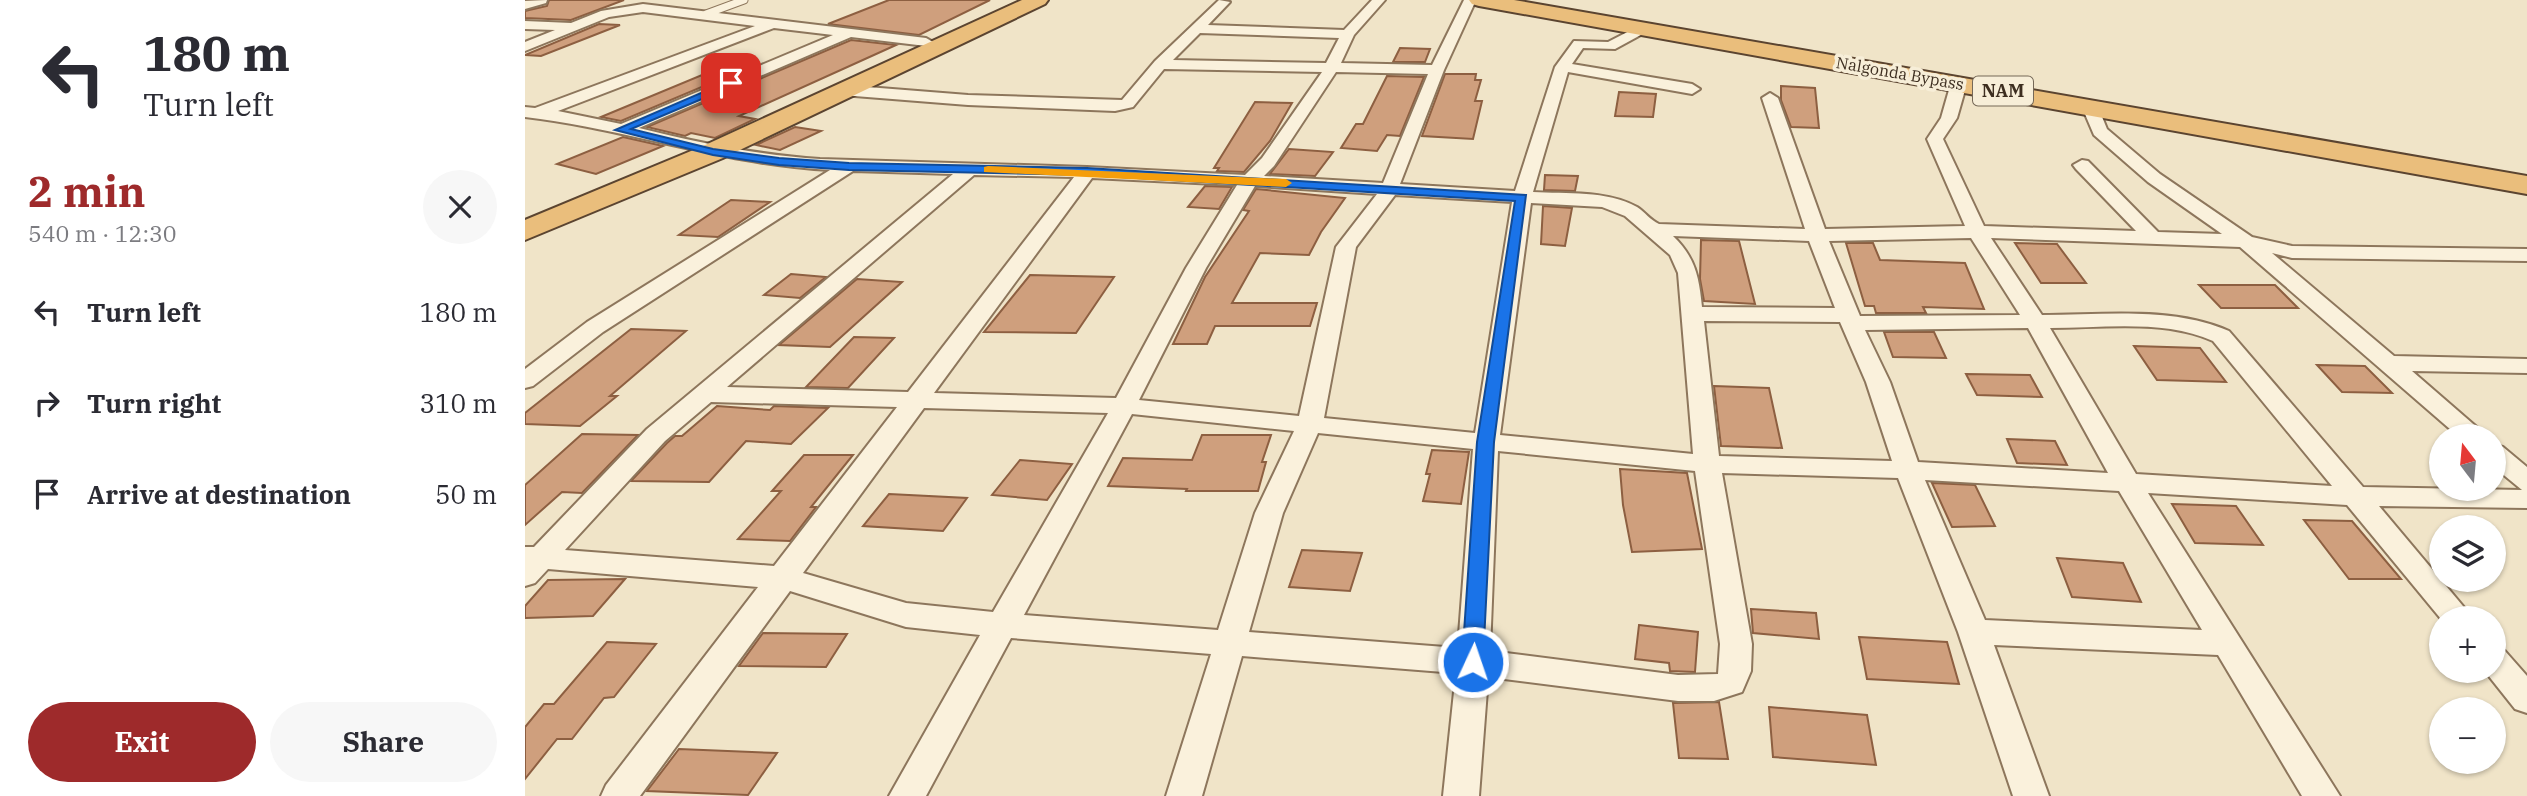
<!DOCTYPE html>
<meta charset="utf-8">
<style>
body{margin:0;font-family:"IBM Plex Serif",serif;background:#f7f7f7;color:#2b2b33;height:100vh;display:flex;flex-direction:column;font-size:26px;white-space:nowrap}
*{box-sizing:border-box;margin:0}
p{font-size:23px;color:#7c7c81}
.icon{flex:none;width:38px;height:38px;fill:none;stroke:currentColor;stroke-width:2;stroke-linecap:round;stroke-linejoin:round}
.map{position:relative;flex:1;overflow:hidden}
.panel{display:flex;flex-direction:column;background:#fff;width:525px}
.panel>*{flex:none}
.top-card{background:#fff;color:#2b2b33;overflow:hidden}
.needle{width:46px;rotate:344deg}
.tools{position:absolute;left:1904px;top:424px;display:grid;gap:14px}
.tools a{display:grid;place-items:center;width:77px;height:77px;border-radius:50%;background:#fff;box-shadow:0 2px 5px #0004;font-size:35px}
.pin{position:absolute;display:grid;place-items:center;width:60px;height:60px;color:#fff;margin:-30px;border-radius:14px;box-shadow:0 4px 10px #0006}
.me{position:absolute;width:77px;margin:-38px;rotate:3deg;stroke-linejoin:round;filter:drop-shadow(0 0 5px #0008)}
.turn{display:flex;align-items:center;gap:24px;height:147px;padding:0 28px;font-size:32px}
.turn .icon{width:91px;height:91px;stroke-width:2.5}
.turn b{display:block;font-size:49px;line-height:60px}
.round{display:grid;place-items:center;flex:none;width:74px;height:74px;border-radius:37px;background:#f7f7f7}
.head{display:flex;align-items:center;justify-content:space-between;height:119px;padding:0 28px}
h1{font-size:42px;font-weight:800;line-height:52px;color:#9e2a2b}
.action{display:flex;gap:14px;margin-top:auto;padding:14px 28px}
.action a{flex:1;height:80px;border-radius:42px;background:#9e2a2b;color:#fff;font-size:28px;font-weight:800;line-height:80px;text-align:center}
.action a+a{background:#f7f7f7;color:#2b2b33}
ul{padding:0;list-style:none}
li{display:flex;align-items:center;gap:21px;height:91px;padding:0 28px}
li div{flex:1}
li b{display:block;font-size:26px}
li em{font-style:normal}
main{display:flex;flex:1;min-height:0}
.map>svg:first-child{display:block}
.building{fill:#cf9f7d;stroke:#8d5f41;stroke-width:2}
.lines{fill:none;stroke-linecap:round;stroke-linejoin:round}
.service-casing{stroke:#8d765c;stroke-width:9}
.minor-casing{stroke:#8d765c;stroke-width:4}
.trunk-casing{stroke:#5b4430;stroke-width:4}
.service{stroke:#faf1dc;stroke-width:7}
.minor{fill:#faf1dc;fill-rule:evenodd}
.trunk{fill:#eabe7c;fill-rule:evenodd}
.route{fill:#1a73e8;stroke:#114b97;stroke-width:2}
.slow{fill:#f59e0b}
.labels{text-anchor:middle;stroke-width:7;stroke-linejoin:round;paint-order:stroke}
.far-street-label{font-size:16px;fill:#3d2e20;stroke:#f7eed8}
.shield{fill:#f7eed8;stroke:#756857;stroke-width:2}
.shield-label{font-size:18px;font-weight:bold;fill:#3d2e20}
</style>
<main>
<section class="panel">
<div class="top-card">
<div class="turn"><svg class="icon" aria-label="left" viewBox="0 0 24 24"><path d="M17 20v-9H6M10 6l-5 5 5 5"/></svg><div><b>180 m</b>Turn left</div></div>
</div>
<div class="head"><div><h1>2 min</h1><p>540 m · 12:30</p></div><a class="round"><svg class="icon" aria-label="close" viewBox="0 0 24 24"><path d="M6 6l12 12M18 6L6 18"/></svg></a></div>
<ul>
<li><svg class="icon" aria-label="left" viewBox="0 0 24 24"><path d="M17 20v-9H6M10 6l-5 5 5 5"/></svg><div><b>Turn left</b></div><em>180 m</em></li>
<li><svg class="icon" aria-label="right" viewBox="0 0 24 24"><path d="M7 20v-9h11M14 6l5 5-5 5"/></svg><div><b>Turn right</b></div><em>310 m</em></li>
<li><svg class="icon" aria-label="arrive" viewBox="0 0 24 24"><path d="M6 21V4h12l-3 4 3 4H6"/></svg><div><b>Arrive at destination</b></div><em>50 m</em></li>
</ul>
<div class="action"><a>Exit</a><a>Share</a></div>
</section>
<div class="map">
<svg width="2002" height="796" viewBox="0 0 2002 796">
<rect width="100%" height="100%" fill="#f0e4c8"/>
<g class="building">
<polygon points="24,0 99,0 46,20 0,18 0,11 22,6"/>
<polygon points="364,0 465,0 394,35 303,24"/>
<polygon points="74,24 95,25 16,56 0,55"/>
<polygon points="326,40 371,45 214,116 230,119 190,138 166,133 160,136 122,127"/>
<polygon points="875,48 905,49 900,62 868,62"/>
<polygon points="189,70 210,73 96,121 76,117"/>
<polygon points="920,74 951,74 950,80 956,80 950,101 957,101 948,139 897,136"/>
<polygon points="862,76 899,77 875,136 862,135 852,151 816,148 831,124 838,124"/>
<polygon points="1256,86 1290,88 1294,128 1266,127 1256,100"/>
<polygon points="1094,92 1131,94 1128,117 1090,116"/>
<polygon points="730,102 767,103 745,141 719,172 692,171 694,168 689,168"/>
<polygon points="270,127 296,131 255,150 231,145"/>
<polygon points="98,137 138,146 71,174 32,164"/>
<polygon points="764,149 808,152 790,176 745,174"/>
<polygon points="1020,175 1053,176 1050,191 1019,190"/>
<polygon points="680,186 707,187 694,209 663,207"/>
<polygon points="731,189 820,198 796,232 784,255 735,253 707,303 792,303 785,326 690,326 682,344 648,344 680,277 724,211 718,210"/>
<polygon points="206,200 245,202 193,237 154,235"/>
<polygon points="1018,206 1047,208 1040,246 1016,244"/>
<polygon points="1176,240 1214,241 1230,304 1179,301 1175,279"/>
<polygon points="1321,243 1348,243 1355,260 1440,263 1459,309 1398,307 1401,313 1351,313 1349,306 1340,306"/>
<polygon points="1490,243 1532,244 1561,283 1516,283"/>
<polygon points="266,274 301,277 275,298 239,295"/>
<polygon points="505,275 589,277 551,333 459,332"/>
<polygon points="332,279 377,282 305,347 254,345"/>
<polygon points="1674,285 1750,285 1773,308 1696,308"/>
<polygon points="106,329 161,331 85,396 92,396 55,426 0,424 0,413"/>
<polygon points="1359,332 1409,332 1421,358 1368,357"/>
<polygon points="329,337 369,338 323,388 281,387"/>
<polygon points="1609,346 1675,348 1701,382 1632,380"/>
<polygon points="1792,365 1840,366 1867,393 1817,392"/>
<polygon points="1441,374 1505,375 1517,397 1452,395"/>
<polygon points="1189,386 1244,388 1257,448 1196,446"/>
<polygon points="192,406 245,410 249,406 303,408 266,444 221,441 184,482 106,481 142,443 150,436 157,436"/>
<polygon points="57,434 113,435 57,493 37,492 0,525 0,485"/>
<polygon points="677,435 746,435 737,462 741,462 733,491 661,491 662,489 583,486 598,458 667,460"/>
<polygon points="1482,439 1530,441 1542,465 1492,463"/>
<polygon points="907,450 944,452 936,504 898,501 905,474 901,474"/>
<polygon points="279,455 328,455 286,507 291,507 265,541 213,539 256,491 247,491"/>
<polygon points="495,460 547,464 522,500 467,495"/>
<polygon points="1095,469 1162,473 1177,549 1107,552 1098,505"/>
<polygon points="1407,483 1450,485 1470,526 1427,527"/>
<polygon points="364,494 442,498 418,531 338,526"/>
<polygon points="1647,504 1711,506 1738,545 1670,543"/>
<polygon points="1779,520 1827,521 1876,579 1824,579"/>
<polygon points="777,550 837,553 825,591 764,587"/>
<polygon points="1532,558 1598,563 1616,602 1547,597"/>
<polygon points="100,579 68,616 0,618 0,606 23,580"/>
<polygon points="1226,609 1291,613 1294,639 1228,633"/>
<polygon points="1114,625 1173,632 1170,672 1145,671 1144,663 1110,659"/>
<polygon points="238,633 322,634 301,667 214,666"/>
<polygon points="1334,637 1422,642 1434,684 1342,679"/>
<polygon points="82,642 131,644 89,697 79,698 47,739 32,739 0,779 0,727 19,704 29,704"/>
<polygon points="1194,702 1203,759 1154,758 1148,703"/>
<polygon points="1244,707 1342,715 1351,765 1248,757"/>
<polygon points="154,749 252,753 223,795 122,791"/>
</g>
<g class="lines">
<defs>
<polyline id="service" points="181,14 219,0"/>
<g id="minor">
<polygon points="22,0 21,3 0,9 0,1"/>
<path d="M694,0l11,2 -22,23 136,5 28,-30h13l-31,35 -13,28 91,2 32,-65h12l-32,70 -44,114 115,7 40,-124 19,-26 34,1 35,-18 7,4 -2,3 -33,18 -32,-1 -11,16 120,20 8,5 -8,5 -124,-22 -35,120c33,2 74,-2 104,15 8,5 13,13 22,17l146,5 -43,-131 8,-5 8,5 47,131 140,-3 -38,-87 14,-21 10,-35 8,-5 8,5 -10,35 -14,21 41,87 152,5 -60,-62 -3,-4 9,-5 6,1 70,71 64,2 -74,-52 -54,-47 -12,-28 8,-5 8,5 9,22 53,45 92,63 40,9 235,3v12l-235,-3 -20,-5 122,103 133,3v14l-115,-2 75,65h-29l-218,-189 -249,-9 51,77c61,0 130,-9 187,16l134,156 159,3 -28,-23v-22l9,2 24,20v41l-148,-2 94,112 -32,1 -94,-114 -199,-12 192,303h-38l-84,-141 -224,-10 55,151h-36l-55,-164 -60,-154 -176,-5 30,171 -1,27 -9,21 -28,9h-36l-190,-24 -9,119h-36l13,-123 -214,-17 -40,140h-36l45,-142 -200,-16 -85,158h-37l91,-161 -74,-8 -116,-36 -150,205h-39l5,-11 152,-198 -210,-18 -13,14 -10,3v-39h9l113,-118 306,-255 -100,-3 -250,161 -70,54 -8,2v-19l62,-47 243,-152c-105,-5 -202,-41 -305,-53v-10l10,1 220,-82 -112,-14 -34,5 -84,34v-9l30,-12 -30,-1v-8l46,2 30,-12 42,-7 283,34 7,4 -7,4 -75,-9 -212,91c60,15 119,27 181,31l267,8 158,8 17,-17 60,-86 -158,-3 -31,38 -18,4 -147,-6 -126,-10 -8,-5 8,-5 126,10 154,5 33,-39zM249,28l59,7 -212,89 -63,-13zM675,33l139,5 -13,25 -153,-3zM811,72l92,2 -45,109 -119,-7 10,-10zM449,175l100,2 -166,215 -181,-5zM567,178l145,7 -51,83 -70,130 -182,-5zM730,186l122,8 -41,53 -37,169 -160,-16 67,-132zM870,195l117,7 -37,231 -151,-15 32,-171zM1006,203l71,4 23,9 45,39 8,18 15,181 -193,-19zM1148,236l136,5 26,67 -133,-1c-3,-29 -6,-49 -29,-71zM1446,238l49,77 -160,1 -31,-75zM1179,321l136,1 26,60 26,79 -173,-5zM1503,328l80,145 -190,-11 -28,-80 -25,-52zM1525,328c52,0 115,-9 163,13l119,145 -196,-12zM186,402l186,5 -123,159 -209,-16 100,-109zM399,408l184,5 -115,199 -87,-9 -103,-30zM607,414l162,17 -39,82 -37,117 -194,-15zM793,433l155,16 -15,199 -209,-16 34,-119zM973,451l197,20 25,173 -2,30 -40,1 -188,-24zM1400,480l194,11 83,139 -217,-10z"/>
<polygon points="1969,647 1980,651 2002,676 2002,713 1990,709 1959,670 1969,670"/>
</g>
<g id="trunk">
<polygon points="497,0 523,0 520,4 198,158 0,240 0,220 178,146"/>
<polygon points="944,0 989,0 2002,176 2002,194 954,6 947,4"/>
</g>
</defs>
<use href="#service" class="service-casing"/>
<use href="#minor" class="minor-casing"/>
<use href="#trunk" class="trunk-casing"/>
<use href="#service" class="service"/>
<use href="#minor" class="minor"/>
<use href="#trunk" class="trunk"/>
</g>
<polygon class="route" points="206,80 211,83 210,85 106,129 188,149 254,158 324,163 562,168 1001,195 969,442 958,662 955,668 948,671 941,668 937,662 952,442 990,201 562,175 324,170 254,165 188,155 90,130"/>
<polygon class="slow" points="463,166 761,179 767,183 761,187 459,172 459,167"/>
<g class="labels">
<g class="far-street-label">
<text transform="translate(1375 73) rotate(10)" y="6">Nalgonda Bypass</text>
</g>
<rect class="shield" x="1448" y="76.5" width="60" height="29" rx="5"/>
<g class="shield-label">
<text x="1478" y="97">NAM</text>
</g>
</g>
</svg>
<div class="tools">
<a><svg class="needle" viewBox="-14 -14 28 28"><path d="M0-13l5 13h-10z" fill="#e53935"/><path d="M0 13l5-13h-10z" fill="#7c7c81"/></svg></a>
<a><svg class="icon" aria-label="layers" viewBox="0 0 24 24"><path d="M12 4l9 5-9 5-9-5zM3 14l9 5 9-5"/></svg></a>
<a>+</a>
<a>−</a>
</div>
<div class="pin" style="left:206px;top:83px;background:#d93025"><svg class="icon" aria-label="arrive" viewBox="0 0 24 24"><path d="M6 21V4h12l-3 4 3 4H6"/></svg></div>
<svg class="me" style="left:948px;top:662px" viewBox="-20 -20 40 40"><circle r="17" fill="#1a73e8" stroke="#fff" stroke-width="3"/><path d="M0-11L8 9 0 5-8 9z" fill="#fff"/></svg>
</div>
</main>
